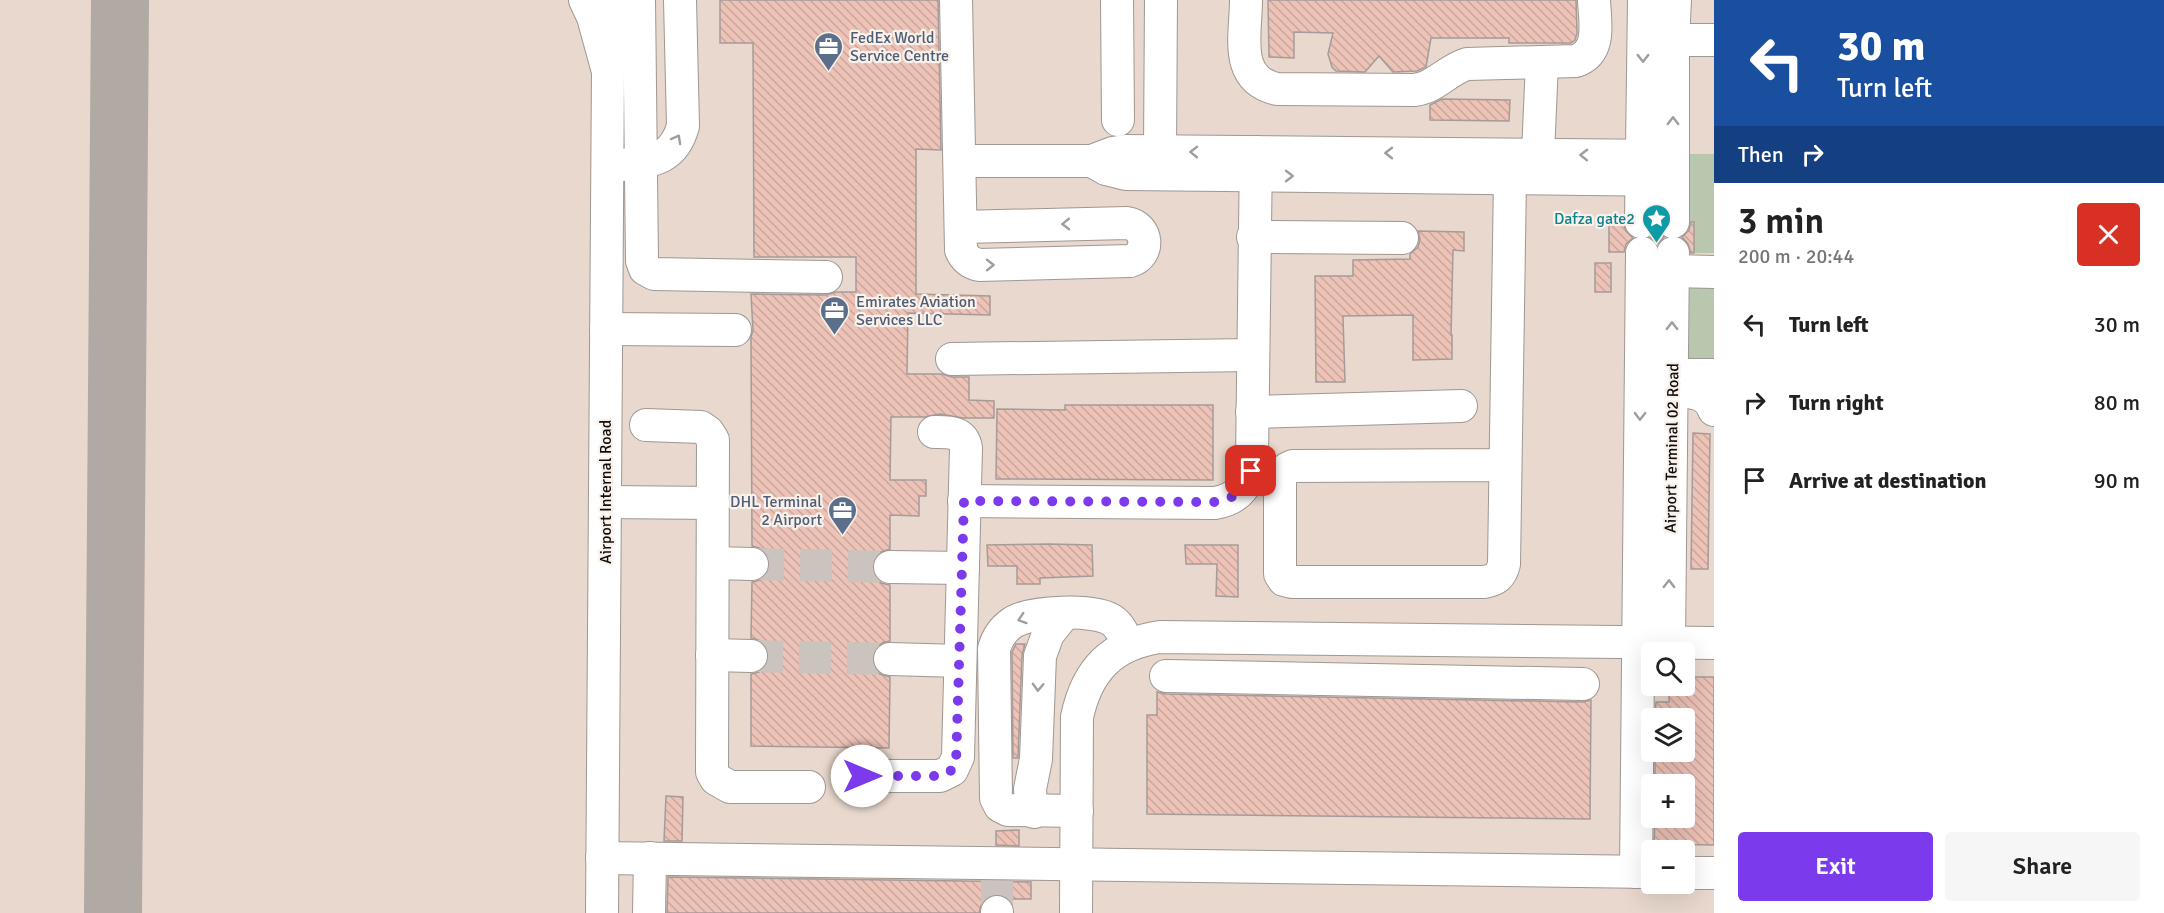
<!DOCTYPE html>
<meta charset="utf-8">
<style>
body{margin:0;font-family:Signika,sans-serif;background:#f6f6f6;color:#222;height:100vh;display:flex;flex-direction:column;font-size:22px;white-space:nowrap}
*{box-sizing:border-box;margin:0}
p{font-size:20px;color:#767676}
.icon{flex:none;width:33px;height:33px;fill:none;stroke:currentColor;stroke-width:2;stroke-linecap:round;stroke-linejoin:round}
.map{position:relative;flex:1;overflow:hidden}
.sheet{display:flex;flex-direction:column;background:#fff;width:450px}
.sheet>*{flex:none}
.top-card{background:#1a4fa0;color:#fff;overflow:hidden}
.buttons{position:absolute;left:1641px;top:642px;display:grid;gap:12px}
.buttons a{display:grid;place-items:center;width:54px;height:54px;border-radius:6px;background:#fff;box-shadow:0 6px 24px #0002;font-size:30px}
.pin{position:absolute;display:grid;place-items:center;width:51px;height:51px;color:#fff;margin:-26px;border-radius:12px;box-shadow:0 3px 9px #0006}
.me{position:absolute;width:66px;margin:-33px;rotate:90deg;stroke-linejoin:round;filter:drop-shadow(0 0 4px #0008)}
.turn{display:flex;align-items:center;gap:21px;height:126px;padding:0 24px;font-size:27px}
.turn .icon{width:78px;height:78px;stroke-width:2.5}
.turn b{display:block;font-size:42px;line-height:51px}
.then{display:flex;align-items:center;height:57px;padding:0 24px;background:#0003;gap:12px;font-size:22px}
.round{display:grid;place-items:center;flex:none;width:63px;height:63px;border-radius:6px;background:#f6f6f6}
.summary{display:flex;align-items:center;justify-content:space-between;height:102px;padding:0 24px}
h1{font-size:36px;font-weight:600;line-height:45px}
.primary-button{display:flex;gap:12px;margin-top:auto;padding:12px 24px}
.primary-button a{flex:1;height:69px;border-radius:6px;background:#7c3aed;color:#fff;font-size:24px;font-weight:600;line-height:69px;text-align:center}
.primary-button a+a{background:#f6f6f6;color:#222}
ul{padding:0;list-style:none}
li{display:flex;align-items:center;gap:18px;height:78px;padding:0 24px}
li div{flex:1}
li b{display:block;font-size:22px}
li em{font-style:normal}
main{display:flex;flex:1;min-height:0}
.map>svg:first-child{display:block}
.built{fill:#e8d8cd;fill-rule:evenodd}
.green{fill:#b9c7ae}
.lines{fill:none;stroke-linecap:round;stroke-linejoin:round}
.taxiway{stroke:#b0a9a4;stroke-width:58}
.building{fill:url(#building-back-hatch);stroke:#a69b99;stroke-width:1.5}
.minor-tunnel{stroke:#cbc3bd;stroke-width:32;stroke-dasharray:32 16;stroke-linecap:butt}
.minor-casing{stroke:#9f9792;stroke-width:34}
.minor{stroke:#fff;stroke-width:32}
.oneway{stroke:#9f9e9d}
.route{stroke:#7c3aed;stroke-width:10;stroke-dasharray:0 18}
.labels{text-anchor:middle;stroke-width:4.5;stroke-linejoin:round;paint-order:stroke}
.service-label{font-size:16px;fill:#4e5e75;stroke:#f9f1ea;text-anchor:start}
.culture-label{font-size:16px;fill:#0d838f;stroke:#f9f1ea;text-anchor:end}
.street-label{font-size:16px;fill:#0e0c0a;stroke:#f9f1ea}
</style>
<main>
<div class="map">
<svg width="1714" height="913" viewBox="0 0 1714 913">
<defs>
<pattern id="building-back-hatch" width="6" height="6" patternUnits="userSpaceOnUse" patternTransform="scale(1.5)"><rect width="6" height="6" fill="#edc2b7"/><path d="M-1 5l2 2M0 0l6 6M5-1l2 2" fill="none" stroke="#caa69c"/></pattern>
</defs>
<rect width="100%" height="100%" fill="#ece3dd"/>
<path class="built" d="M0,0h1714v913h-1714zM1652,652h32v34h-32zM1652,718h32v34h-32zM1652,784h32v34h-32zM1652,850h32v34h-32z"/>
<g class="green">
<polygon points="1683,154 1714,154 1714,253 1694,253 1694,222 1684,222"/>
<polygon points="1678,282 1714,282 1714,358 1687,359"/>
</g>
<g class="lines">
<polyline class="taxiway" points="113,913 120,0"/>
</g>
<g class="building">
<polygon points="720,0 938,0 941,150 916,149 916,294 990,296 990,315 908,313 907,374 942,374 952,377 969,377 969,400 994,401 994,418 963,418 940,414 924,417 891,417 890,480 926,480 926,496 919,496 919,516 890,515 890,549 881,552 874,558 872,566 875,576 881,583 890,585 890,641 882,643 875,649 872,659 874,667 880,674 890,677 889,748 751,746 751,674 759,672 766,666 769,656 767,648 761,641 751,638 752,582 760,580 767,574 770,564 768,556 762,549 752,546 751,337 753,330 751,294 826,295 836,292 856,292 856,257 754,257 753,43 720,43"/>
<polygon points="1268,0 1576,0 1577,33 1575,40 1571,43 1509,43 1509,38 1431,38 1426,67 1417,71 1393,72 1379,56 1365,72 1336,71 1332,67 1328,54 1333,33 1294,32 1294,58 1269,57"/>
<polygon points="1442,99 1510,100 1509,121 1430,120 1430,105"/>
<polygon points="1609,222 1623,222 1626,231 1633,238 1626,244 1624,252 1609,252"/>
<polygon points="1691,222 1694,222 1694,253 1691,253 1688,244 1682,237 1689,230"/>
<polygon points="1657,230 1664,237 1658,244 1650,237"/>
<polygon points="1418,231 1464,232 1464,251 1453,250 1451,335 1452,335 1452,359 1413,360 1413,315 1343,316 1345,382 1316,382 1315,276 1353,276 1353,260 1410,259 1410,254 1418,247 1420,239"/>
<rect x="1595" y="263" width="16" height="29"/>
<polygon points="1065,405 1213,405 1213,480 996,479 997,409 1065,410"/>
<polygon points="1693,433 1710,434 1708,569 1691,569"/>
<polygon points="1049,544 1092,545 1093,576 1040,578 1040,584 1017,584 1017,566 988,566 987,545"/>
<polygon points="1185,545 1238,545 1238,597 1216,596 1217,564 1186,564"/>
<polygon points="1016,644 1025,644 1022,655 1018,758 1013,758 1012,652"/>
<polygon points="1684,677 1714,677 1714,845 1654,844 1655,818 1684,818 1684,784 1655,784 1655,752 1684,752 1684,718 1655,718 1656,702 1669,702 1669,686 1684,686"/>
<polygon points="1157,692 1166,694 1583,702 1591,700 1590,819 1147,814 1147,715 1157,715"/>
<polygon points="666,796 683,797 682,841 664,841"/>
<polygon points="1019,830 1019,846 996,845 996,831"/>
<polygon points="668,877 1031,882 1031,899 1009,899 996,894 989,896 982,903 979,913 667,913"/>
</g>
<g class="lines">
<g class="minor-tunnel">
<polyline points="752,564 890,567"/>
<polyline points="751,656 890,659"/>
<polyline points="997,912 997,879"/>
</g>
<defs>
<g id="minor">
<polyline points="585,0 593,17 607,68"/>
<polyline points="639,0 642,261 645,269 654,274 826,277"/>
<path d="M956,0l5,250c4,9 9,13 18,15l151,-4c21,-6 18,-35 -3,-38l-166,4"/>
<polyline points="1117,0 1118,120"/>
<path d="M1246,0c0,35 -13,79 31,89l137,1c21,-2 33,-20 53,-26l109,-3c26,-9 19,-39 18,-61"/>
<polyline points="1673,40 1714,40"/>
<polyline points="1160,151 1161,0"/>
<polyline points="1538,154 1542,62"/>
<polyline points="960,161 1092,161 1113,153 1125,151 1673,156"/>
<polyline points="1092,161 1106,169 1126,174 1673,180"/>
<path d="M623,165c30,-4 51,-6 60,-39l-3,-126"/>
<polyline points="1641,222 1644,0"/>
<polyline points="1673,222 1673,40 1675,0"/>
<polyline points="1253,237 1402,238"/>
<polyline points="1672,271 1714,272"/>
<polyline points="606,329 735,330"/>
<polyline points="952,359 1253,355"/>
<polyline points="1650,375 1714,375"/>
<path d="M1671,391c19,1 36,0 43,19"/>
<polyline points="1252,412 1461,406"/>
<polyline points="646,425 701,427 708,432 713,440 712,772 716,779 730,787 809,787"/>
<path d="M1505,465l-212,1c-8,3 -11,6 -13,14v94l4,6 8,2h192c12,-2 17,-6 20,-18l6,-386"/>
<path d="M964,501l251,2c24,-4 35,-19 37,-43l4,-308"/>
<polyline points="605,502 713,503"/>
<polyline points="713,563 752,564"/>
<polyline points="890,567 963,568"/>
<polyline points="1669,643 1673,253"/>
<polyline points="712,655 751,656"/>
<polyline points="890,659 960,661"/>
<polyline points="1166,676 1583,684"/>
<path d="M862,776h78l12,-6 6,-13 8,-309c-3,-17 -17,-16 -32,-16"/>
<path d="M1077,811l-69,-1 -8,-4 -4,-8 -2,-149c3,-11 8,-19 18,-26 17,-12 84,-15 101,-2 8,6 11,15 15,24"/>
<polyline points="1034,812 1031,804 1030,789 1036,759 1040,656 1048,634 1064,614"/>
<polyline points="602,858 1652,872"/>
<polyline points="1636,872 1642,253"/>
<polyline points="1684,873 1714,873"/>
<polyline points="602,913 608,71 614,51 619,0"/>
<polyline points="649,913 650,858"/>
<polyline points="997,913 997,912"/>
<path d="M1076,913l1,-196c10,-47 35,-73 83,-80l554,6"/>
</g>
</defs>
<use href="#minor" class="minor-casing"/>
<use href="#minor" class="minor"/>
</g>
<defs><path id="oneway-chevron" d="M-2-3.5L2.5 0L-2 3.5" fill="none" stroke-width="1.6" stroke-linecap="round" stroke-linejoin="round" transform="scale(1.5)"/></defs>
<g class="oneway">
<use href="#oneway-chevron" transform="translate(1643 58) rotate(90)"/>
<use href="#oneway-chevron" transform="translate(1673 121) rotate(-90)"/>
<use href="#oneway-chevron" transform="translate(677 139) rotate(-61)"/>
<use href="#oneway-chevron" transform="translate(1194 152) rotate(-179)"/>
<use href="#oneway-chevron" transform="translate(1389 153) rotate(-180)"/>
<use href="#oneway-chevron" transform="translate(1584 155) rotate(-179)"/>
<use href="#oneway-chevron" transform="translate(1289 176)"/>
<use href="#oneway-chevron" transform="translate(1066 224) rotate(179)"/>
<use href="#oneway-chevron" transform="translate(990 265) rotate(-1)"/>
<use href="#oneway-chevron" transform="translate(1672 326) rotate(-90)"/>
<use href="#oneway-chevron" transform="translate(1640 416) rotate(91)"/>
<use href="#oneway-chevron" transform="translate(1669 584) rotate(-89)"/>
<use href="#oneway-chevron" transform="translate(1022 619) rotate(162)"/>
<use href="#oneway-chevron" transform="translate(1038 687) rotate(92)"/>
</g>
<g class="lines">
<path class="route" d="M862,776h78l12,-6 4,-6 8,-263 251,1c20,-3 30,-12 36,-31"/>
</g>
<defs>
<symbol id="office-pin" viewBox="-11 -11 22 30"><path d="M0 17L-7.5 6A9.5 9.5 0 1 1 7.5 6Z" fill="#5c6f8a" stroke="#f9f1ea"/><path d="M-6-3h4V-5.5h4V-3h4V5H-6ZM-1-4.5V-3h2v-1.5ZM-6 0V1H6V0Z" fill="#fff"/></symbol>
<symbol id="sight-pin" viewBox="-11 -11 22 30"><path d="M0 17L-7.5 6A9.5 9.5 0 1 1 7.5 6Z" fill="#0f9aa8" stroke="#f9f1ea"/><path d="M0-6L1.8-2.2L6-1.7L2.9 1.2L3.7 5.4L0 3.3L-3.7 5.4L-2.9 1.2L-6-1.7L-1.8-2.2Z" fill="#fff"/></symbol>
</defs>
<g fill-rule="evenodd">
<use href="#office-pin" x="812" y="30" width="33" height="45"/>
<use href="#sight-pin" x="1640" y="202" width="33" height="45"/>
<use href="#office-pin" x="818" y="294" width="33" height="45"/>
<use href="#office-pin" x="826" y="494" width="33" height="45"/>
</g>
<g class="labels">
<g class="service-label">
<text x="850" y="43">FedEx World<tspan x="850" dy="18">Service Centre</tspan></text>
<text x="856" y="307">Emirates Aviation<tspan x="856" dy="18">Services LLC</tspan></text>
<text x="822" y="507" text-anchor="end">DHL Terminal<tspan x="822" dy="18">2 Airport</tspan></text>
</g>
<g class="culture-label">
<text x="1635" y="224">Dafza gate2</text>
</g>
<g class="street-label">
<text transform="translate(1671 448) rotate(-89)" y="6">Airport Terminal 02 Road</text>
<text transform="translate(605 492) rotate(-90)" y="6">Airport Internal Road</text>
</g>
</g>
</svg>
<div class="buttons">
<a><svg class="icon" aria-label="search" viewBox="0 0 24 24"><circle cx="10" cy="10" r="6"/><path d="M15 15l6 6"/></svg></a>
<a><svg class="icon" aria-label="layers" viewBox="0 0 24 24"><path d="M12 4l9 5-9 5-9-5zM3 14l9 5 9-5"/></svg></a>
<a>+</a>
<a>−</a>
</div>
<div class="pin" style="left:1251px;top:471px;background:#d93025"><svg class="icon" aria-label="arrive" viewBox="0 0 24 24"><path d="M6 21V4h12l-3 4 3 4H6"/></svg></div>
<svg class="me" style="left:862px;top:776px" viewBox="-20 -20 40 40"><circle r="19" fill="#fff"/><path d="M0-13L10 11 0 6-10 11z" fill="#7c3aed"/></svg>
</div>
<section class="sheet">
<div class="top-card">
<div class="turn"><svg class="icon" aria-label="left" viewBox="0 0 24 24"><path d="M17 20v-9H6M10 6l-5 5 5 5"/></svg><div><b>30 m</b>Turn left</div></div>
<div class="then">Then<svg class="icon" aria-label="right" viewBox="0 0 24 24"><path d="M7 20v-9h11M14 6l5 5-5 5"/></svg></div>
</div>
<div class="summary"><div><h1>3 min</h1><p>200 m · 20:44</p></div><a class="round" style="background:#d93025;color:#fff"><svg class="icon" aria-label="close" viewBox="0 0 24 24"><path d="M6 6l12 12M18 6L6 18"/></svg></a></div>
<ul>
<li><svg class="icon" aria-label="left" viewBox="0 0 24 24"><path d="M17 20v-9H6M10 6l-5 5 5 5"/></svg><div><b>Turn left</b></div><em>30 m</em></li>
<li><svg class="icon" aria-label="right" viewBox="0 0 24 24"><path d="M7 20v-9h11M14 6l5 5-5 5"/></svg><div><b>Turn right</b></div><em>80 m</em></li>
<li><svg class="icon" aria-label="arrive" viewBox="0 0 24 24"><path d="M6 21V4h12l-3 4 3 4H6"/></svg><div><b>Arrive at destination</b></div><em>90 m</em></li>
</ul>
<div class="primary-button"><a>Exit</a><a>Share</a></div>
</section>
</main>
